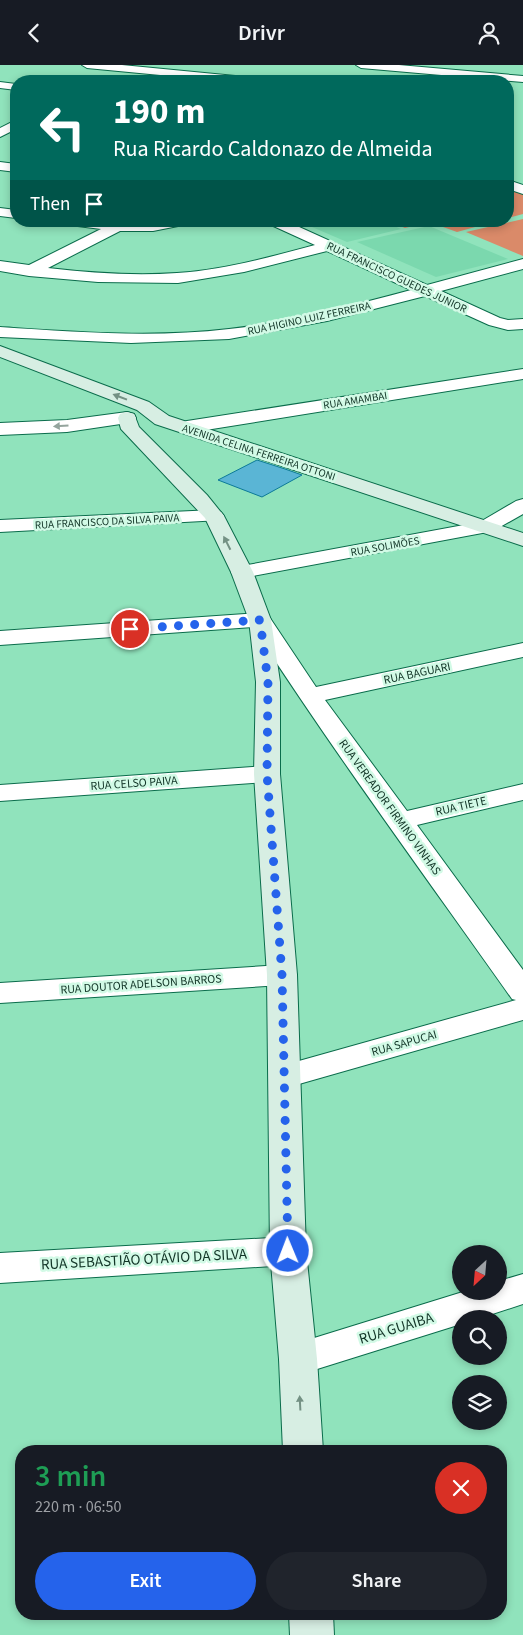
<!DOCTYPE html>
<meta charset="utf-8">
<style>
body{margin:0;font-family:"Source Sans 3",sans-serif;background:#20242c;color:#f1f3f6;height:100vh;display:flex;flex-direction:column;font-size:19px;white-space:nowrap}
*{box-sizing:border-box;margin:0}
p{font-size:16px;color:#9ea1a6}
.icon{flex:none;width:28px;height:28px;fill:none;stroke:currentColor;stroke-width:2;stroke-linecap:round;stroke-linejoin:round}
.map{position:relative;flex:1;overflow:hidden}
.side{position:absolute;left:15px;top:1380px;width:492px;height:175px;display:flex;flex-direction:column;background:#171b24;border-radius:20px;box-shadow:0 2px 8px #0003}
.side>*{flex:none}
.guide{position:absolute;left:10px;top:10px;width:504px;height:152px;border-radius:20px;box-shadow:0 2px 8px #0003;background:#00695c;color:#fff;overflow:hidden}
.needle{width:32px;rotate:206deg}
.fabs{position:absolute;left:452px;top:1180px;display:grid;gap:10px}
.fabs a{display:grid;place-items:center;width:55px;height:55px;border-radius:50%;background:#171b24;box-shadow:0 2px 8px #0003;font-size:25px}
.pin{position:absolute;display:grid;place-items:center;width:42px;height:42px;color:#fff;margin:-21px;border:2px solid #fff;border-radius:50%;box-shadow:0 1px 5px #0007}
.me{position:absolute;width:55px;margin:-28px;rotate:359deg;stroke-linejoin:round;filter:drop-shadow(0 0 4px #0008)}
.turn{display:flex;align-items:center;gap:18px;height:105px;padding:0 20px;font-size:22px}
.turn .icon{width:65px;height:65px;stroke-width:2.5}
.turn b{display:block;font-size:35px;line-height:42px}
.then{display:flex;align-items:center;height:48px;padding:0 20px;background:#0003;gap:10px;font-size:19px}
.round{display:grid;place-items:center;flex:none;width:52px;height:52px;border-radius:26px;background:#20242c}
.summary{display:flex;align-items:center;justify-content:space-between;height:85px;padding:0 20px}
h1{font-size:30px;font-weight:600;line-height:38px;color:#1e9e55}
.button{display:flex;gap:10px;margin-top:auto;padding:10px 20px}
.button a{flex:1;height:58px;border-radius:30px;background:#2563eb;color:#fff;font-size:20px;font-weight:600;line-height:58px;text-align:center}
.button a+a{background:#20242c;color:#f1f3f6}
header{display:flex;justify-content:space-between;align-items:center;height:65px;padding:0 20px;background:#171b24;font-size:22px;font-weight:600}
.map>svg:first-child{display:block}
.built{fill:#7bd8ae}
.green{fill:#da8a69}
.building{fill:#5ab5d5;stroke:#0c7a98}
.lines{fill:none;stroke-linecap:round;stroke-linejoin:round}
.minor-casing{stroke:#0a6c4b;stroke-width:2}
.secondary-casing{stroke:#0a6c4b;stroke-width:2}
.minor{fill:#fff;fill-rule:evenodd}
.secondary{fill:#d7eee3;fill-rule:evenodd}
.oneway{fill:#749184}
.oneway2{fill:#94a49d}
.route{stroke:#2563eb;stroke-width:9;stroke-dasharray:0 16.2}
.labels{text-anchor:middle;stroke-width:5;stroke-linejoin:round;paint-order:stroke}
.far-street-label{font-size:11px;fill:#113426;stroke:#d2fae6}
.street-label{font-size:12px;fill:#113426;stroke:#d2fae6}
.near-street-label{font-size:15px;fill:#113426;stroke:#d2fae6}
</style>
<header><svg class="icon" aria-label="back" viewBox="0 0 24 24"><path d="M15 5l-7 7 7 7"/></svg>Drivr<svg class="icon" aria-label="person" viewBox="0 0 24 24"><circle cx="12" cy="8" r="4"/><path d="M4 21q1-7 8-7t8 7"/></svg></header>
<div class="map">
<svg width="523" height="1570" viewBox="0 0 523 1570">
<rect width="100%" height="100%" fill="#90e3bc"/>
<g class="built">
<polygon points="298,156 383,156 401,164 347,177"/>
<polygon points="429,161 508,194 436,212 357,177"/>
</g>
<g class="green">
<polygon points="508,123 523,129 523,149 508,153"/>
<polygon points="523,154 523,191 466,167"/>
<polygon points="388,156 497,156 457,167 429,157 405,163"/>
</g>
<polygon class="building" points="257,395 285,404 302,410 262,432 218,415"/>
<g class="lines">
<defs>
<g id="minor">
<polygon points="82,0 122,0 256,13 262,16 223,16 87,3"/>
<polygon points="356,0 399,0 523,11 523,17 361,3"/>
<polygon points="0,17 16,19 16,25 0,23"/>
<polygon points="16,55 16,64 0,72 0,63"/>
<polygon points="0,97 16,99 16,107 0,105"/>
<polygon points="508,115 523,120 523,129 508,124"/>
<polygon points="0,143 16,145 16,153 0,151"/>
<path d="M63,156h73l-1,2h5l50,-2 -2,3 -35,7h-33l-72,37c43,5 86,8 129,5 47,-3 93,-16 138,-28l-46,-21 -2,-3h19l141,64 96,-26v10l-82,22 59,27 8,2 15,-1v10l-15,1 -19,-5 -64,-29 -98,25 -98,18 -98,4 -131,-6v-10c76,5 153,11 229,2 62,-7 122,-23 182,-39l-84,-39 -83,21 -66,11 -80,-1 -69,-6 -29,-5v-10l29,4 72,-36 -31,-4z"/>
<polygon points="523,304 523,314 187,368 180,366 178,362 180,358 187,356"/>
<polygon points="127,347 134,349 136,353 134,357 67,367 0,370 0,358 67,355"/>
<polygon points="523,434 523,449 493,466 242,513 234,512 231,507 234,502 242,501 480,457 516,436"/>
<polygon points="214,445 221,447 224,451 221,455 0,467 0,455"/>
<path d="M260,548l8,2 48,72 207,-44v14l-198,43 82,111 116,-27v16l-106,25 106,145v50l-238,68 -11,-4 -5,-8 5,-8 242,-68 -4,-1c-87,-123 -176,-244 -259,-372l-253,18v-14z"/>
<polygon points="267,701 276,704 280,709 276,714 267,717 0,736 0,720"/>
<polygon points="282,900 293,903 297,910 293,917 282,920 0,938 0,918"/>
<polygon points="288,1172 301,1176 306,1186 301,1196 288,1200 0,1218 0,1188"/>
<polygon points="523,1209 523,1239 477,1254 461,1254 461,1259 298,1310 284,1306 279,1294 284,1282 298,1278 466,1226 499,1226 499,1216"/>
</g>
<g id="secondary">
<polygon points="0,281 149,337 169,351 523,468 523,481 155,359 137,345 0,292"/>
<polygon points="127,347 134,349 139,362 207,430 224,451 253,507 271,555 280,617 280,709 297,910 306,1186 317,1294 323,1386 283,1386 279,1294 270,1186 267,910 254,709 256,617 249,555 231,507 205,453 121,364 118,353 120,349"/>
<polygon points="289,1549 333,1549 334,1570 290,1570"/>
</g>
</defs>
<use href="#minor" class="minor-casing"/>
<use href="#secondary" class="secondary-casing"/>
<use href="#minor" class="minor"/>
<use href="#secondary" class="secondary"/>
</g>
<defs><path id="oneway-solid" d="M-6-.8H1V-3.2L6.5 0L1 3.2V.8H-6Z" transform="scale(1.25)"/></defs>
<g class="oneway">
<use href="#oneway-solid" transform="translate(120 332) rotate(-159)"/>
<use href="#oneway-solid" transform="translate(227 478) rotate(-117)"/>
<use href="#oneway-solid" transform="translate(300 1338) rotate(-93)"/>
</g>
<use class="oneway2" href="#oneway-solid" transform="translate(61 361) rotate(177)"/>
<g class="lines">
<polyline class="route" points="130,564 260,555 268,617 267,709 282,910 288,1186"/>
</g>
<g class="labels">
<g class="far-street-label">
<text transform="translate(397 212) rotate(25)" y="4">RUA FRANCISCO GUEDES JUNIOR</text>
<text transform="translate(309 253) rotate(-12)" y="4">RUA HIGINO LUIZ FERREIRA</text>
<text transform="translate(355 335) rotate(-9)" y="4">RUA AMAMBAI</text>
<text transform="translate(259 387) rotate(18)" y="4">AVENIDA CELINA FERREIRA OTTONI</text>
<text transform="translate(107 456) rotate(-3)" y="4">RUA FRANCISCO DA SILVA PAIVA</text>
<text transform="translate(385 481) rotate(-10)" y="4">RUA SOLIMÕES</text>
</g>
<g class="street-label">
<text transform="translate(417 608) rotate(-12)" y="4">RUA BAGUARI</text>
<text transform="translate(134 718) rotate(-4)" y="4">RUA CELSO PAIVA</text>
<text transform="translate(461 741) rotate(-13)" y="4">RUA TIETE</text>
<text transform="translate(390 742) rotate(54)" y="4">RUA VEREADOR FIRMINO VINHAS</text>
<text transform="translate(141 919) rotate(-4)" y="4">RUA DOUTOR ADELSON BARROS</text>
<text transform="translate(404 978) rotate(-16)" y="4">RUA SAPUCAI</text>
</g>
<g class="near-street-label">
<text transform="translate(144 1194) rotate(-3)" y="5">RUA SEBASTIÃO OTÁVIO DA SILVA</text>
<text transform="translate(396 1263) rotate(-17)" y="5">RUA GUAIBA</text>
</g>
</g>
</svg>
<div class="fabs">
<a><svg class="needle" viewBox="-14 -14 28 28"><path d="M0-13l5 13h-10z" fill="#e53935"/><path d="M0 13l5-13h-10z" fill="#9ea1a6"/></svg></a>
<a><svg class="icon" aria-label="search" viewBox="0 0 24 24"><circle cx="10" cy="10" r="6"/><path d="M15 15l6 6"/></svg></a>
<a><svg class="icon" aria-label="layers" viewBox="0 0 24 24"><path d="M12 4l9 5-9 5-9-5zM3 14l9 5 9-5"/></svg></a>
</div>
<div class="pin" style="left:130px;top:564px;background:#d93025"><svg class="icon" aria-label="arrive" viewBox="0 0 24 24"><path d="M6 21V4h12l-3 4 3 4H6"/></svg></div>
<svg class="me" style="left:288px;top:1186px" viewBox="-20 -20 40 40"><circle r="17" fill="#2563eb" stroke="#fff" stroke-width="3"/><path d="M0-11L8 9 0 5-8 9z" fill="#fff"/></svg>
<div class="guide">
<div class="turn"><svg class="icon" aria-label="left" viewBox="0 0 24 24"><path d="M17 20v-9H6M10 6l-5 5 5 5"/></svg><div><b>190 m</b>Rua Ricardo Caldonazo de Almeida</div></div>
<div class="then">Then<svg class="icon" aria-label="arrive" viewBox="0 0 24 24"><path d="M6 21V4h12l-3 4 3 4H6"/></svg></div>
</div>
<section class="side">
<div class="summary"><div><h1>3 min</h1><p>220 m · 06:50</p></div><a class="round" style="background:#d93025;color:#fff"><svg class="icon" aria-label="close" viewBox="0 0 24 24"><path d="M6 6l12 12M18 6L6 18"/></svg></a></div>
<div class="button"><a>Exit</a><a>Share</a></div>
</section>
</div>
